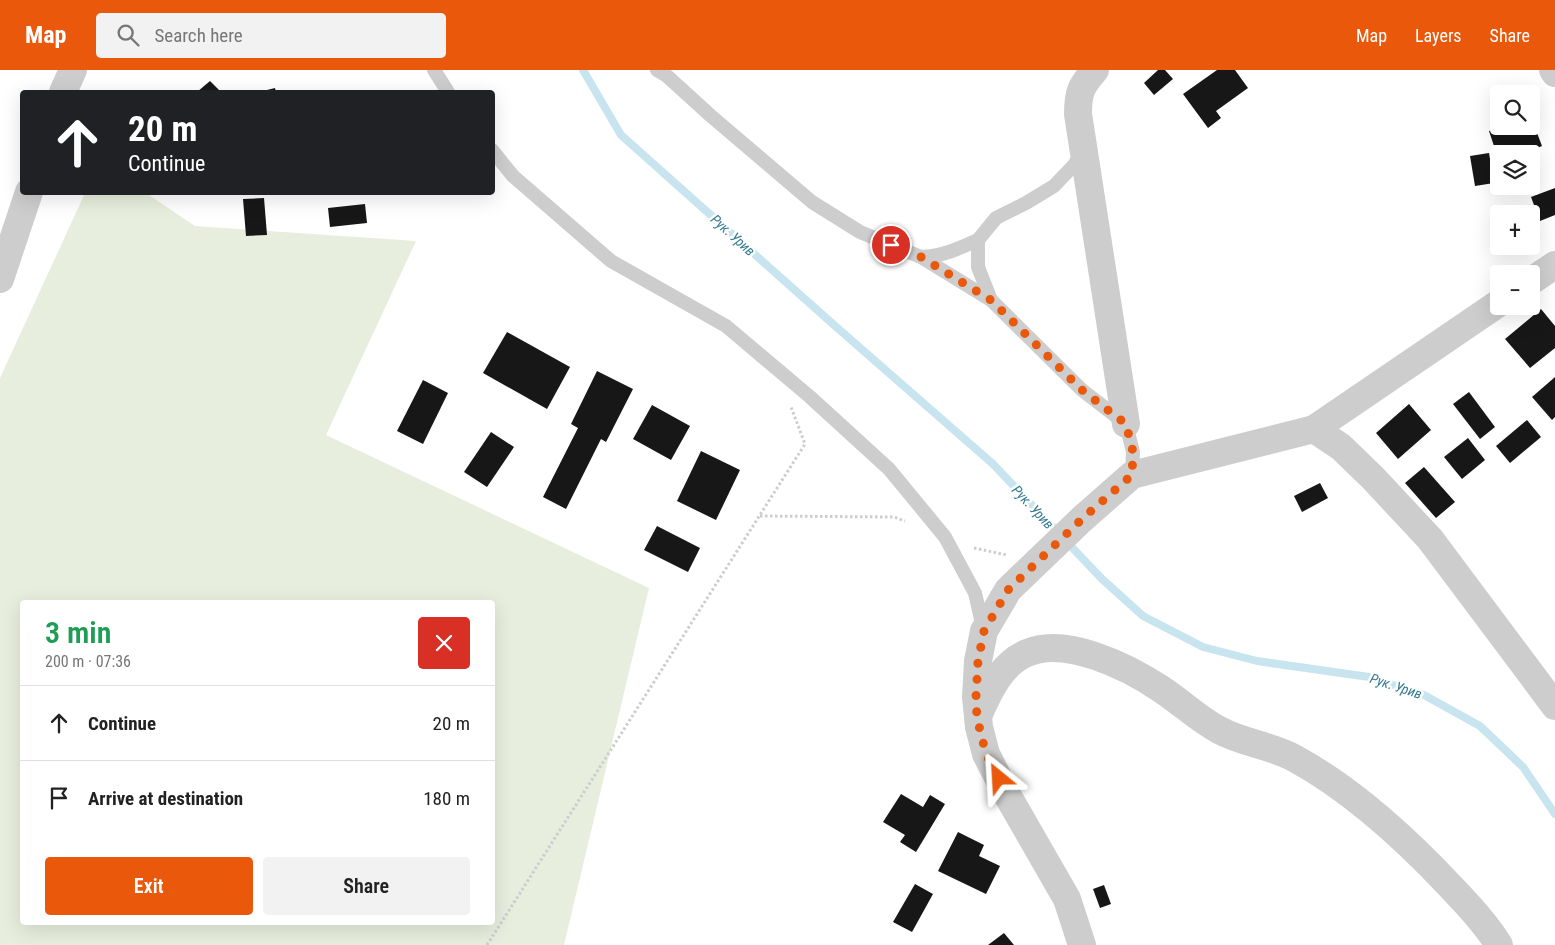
<!DOCTYPE html>
<meta charset="utf-8">
<style>
body{margin:0;font-family:"Roboto Condensed",sans-serif;background:#f2f2f2;color:#222;height:100vh;display:flex;flex-direction:column;font-size:19px;white-space:nowrap}
*{box-sizing:border-box;margin:0}
p{font-size:16px;color:#767676}
.icon{flex:none;width:28px;height:28px;fill:none;stroke:currentColor;stroke-width:2;stroke-linecap:round;stroke-linejoin:round}
.map{position:relative;flex:1;overflow:hidden}
.panel{position:absolute;left:20px;top:530px;width:475px;height:325px;display:flex;flex-direction:column;background:#fff;border-radius:5px;box-shadow:0 5px 20px #0002}
.panel>*{flex:none}
.hud{position:absolute;left:20px;top:20px;width:475px;height:105px;border-radius:5px;box-shadow:0 5px 20px #0002;background:#202124;color:#fff;overflow:hidden}
.tools{position:absolute;left:1490px;top:15px;display:grid;gap:10px}
.tools a{display:grid;place-items:center;width:50px;height:50px;border-radius:5px;background:#fff;box-shadow:0 5px 20px #0002;font-size:25px}
.pin{position:absolute;display:grid;place-items:center;width:42px;height:42px;color:#fff;margin:-21px;border:2px solid #fff;border-radius:50%;box-shadow:0 1px 5px #0007}
.me{position:absolute;width:55px;margin:-28px;rotate:333deg;stroke-linejoin:round;filter:drop-shadow(0 0 4px #0008)}
.turn{display:flex;align-items:center;gap:18px;height:105px;padding:0 25px;font-size:22px}
.turn .icon{width:65px;height:65px;stroke-width:2.5}
.turn b{display:block;font-size:35px;line-height:42px}
.round{display:grid;place-items:center;flex:none;width:52px;height:52px;border-radius:5px;background:#f2f2f2}
.overview{display:flex;align-items:center;justify-content:space-between;height:85px;padding:0 25px}
h1{font-size:30px;font-weight:600;line-height:38px;color:#1e9e55}
.primary-button{display:flex;gap:10px;margin-top:auto;padding:10px 25px}
.primary-button a{flex:1;height:58px;border-radius:5px;background:#ea580c;color:#fff;font-size:20px;font-weight:600;line-height:58px;text-align:center}
.primary-button a+a{background:#f2f2f2;color:#222}
ul{padding:0;list-style:none}
li{display:flex;align-items:center;gap:15px;height:75px;padding:0 25px;border-top:1px solid #e0e0e0}
li div{flex:1}
li b{display:block;font-size:19px}
li em{font-style:normal}
header{display:flex;align-items:center;gap:30px;box-sizing:border-box;height:70px;padding:0 25px;background:#ea580c;color:#fff}
header strong{font-size:24px}
nav{display:flex;gap:28px;margin-inline-start:auto;font-size:18px}
.search{width:350px;height:45px;background:#f2f2f2;display:flex;align-items:center;gap:12px;box-sizing:border-box;padding:0 18px;border-radius:5px;color:#767676;font-size:19px}
.map>svg:first-child{display:block}
.green{fill:#e8eedd;fill-rule:evenodd}
.lines{fill:none;stroke-linecap:round;stroke-linejoin:round}
.stream{stroke:#c8e5ef;stroke-width:8}
.building{fill:#171717}
.path{stroke:#cdcdcd;stroke-width:3;stroke-dasharray:2.5 2.5;stroke-linecap:butt}
.service{stroke:#cdcdcd;stroke-width:14}
.minor{stroke:#cdcdcd;stroke-width:28}
.route{stroke:#ea580c;stroke-width:9;stroke-dasharray:0 16.2}
.labels{text-anchor:middle;stroke-width:5;stroke-linejoin:round;paint-order:stroke}
.water-label{font-size:14px;font-style:italic;fill:#347b93;stroke:#fff}
</style>
<header>
<strong>Map</strong>
<div class="search"><svg class="icon" aria-label="search" viewBox="0 0 24 24"><circle cx="10" cy="10" r="6"/><path d="M15 15l6 6"/></svg>Search here</div>
<nav><a>Map</a><a>Layers</a><a>Share</a></nav>
</header>
<div class="map">
<svg width="1555" height="875" viewBox="0 0 1555 875">
<rect width="100%" height="100%" fill="#fff"/>
<path class="green" d="M85,123h61l49,33 221,15 -90,194 323,153 -85,357h-564v-567zM22,532h470v320h-470z"/>
<g class="lines">
<polyline class="stream" points="583,0 621,65 834,255 993,394 1101,508 1143,546 1203,577 1257,591 1369,607 1424,625 1480,656 1523,697 1555,744"/>
</g>
<g class="building">
<polygon points="1158,0 1165,0 1173,9 1154,25 1144,13"/>
<polygon points="1217,0 1235,0 1248,18 1216,41 1221,48 1208,58 1183,24"/>
<polygon points="210,11 221,22 197,22"/>
<polygon points="275,18 276,22 259,22"/>
<polygon points="1531,47 1542,76 1522,84 1499,84 1498,88 1489,61 1502,56 1531,56"/>
<polygon points="1489,83 1494,113 1475,116 1470,86"/>
<polygon points="1555,118 1555,145 1540,151 1531,127"/>
<polygon points="264,128 267,165 246,166 243,129"/>
<polygon points="365,134 367,153 330,157 328,138"/>
<polygon points="1541,239 1555,256 1555,278 1530,298 1505,269"/>
<polygon points="507,262 570,297 547,339 483,303"/>
<polygon points="597,301 633,319 606,372 601,369 566,439 543,427 578,358 571,354"/>
<polygon points="1555,307 1555,347 1552,350 1532,327"/>
<polygon points="423,310 448,323 423,374 397,361"/>
<polygon points="1469,322 1495,357 1480,369 1453,334"/>
<polygon points="1409,334 1431,360 1398,389 1376,363"/>
<polygon points="652,335 690,356 671,390 633,369"/>
<polygon points="1527,350 1541,367 1510,393 1496,376"/>
<polygon points="491,362 514,377 487,417 464,402"/>
<polygon points="1468,368 1485,390 1462,409 1444,387"/>
<polygon points="701,381 740,400 716,450 677,431"/>
<polygon points="1424,397 1455,432 1436,448 1405,413"/>
<polygon points="1320,413 1328,428 1302,442 1294,426"/>
<polygon points="657,456 700,478 688,502 644,480"/>
<polygon points="901,724 923,737 930,725 945,734 916,782 900,772 905,765 883,752"/>
<polygon points="958,762 984,775 979,786 1000,796 986,824 938,801"/>
<polygon points="915,814 933,824 912,862 893,852"/>
<polygon points="1104,815 1111,834 1100,838 1093,819"/>
<polygon points="1004,863 1014,875 988,875"/>
</g>
<g class="lines">
<g class="path">
<polyline points="760,446 894,447 905,451"/>
<polyline points="974,478 1007,485"/>
<polyline points="487,875 805,374 791,337"/>
</g>
<g class="service">
<polyline points="434,0 448,22"/>
<polyline points="657,0 667,6 711,46 812,132 860,162 921,187 991,230 1082,320 1126,354 1133,382 1132,405"/>
<polyline points="492,80 513,106 611,191 726,256 809,326 889,399 945,467 975,523 983,558"/>
<path d="M921,187c22,-1 37,-8 57,-17"/>
<polyline points="991,230 978,197 978,170 996,148 1026,133 1054,116 1075,94 1081,82"/>
</g>
<g class="minor">
<path d="M1095,0c-14,16 -17,22 -17,44l48,310"/>
<polyline points="1553,0 1555,3"/>
<polyline points="63,22 73,0"/>
<polyline points="0,209 29,122"/>
<polyline points="1531,211 1555,195"/>
<polyline points="1314,359 1341,377 1373,408 1430,469 1555,636"/>
<path d="M979,644c10,-23 23,-51 48,-61 39,-17 101,14 134,36 20,13 37,30 58,41 24,13 51,15 75,28 59,32 111,80 157,129 17,18 35,37 48,58"/>
<polyline points="1082,875 1067,829 1005,721 986,684 979,657 976,627 978,591 984,561 1008,520 1082,449 1132,405 1314,359 1499,233"/>
</g>
</g>
<g class="lines">
<polyline class="route" points="891,175 921,187 991,230 1082,320 1126,354 1133,382 1132,405 1082,449 1008,520 984,561 978,591 976,627 977,648 986,684 999,708"/>
</g>
<g class="labels">
<g class="water-label">
<text transform="translate(733 165) rotate(42)" y="5">Рук. Урив</text>
<text transform="translate(1033 437) rotate(47)" y="5">Рук. Урив</text>
<text transform="translate(1396 616) rotate(18)" y="5">Рук. Урив</text>
</g>
</g>
</svg>
<div class="tools">
<a><svg class="icon" aria-label="search" viewBox="0 0 24 24"><circle cx="10" cy="10" r="6"/><path d="M15 15l6 6"/></svg></a>
<a><svg class="icon" aria-label="layers" viewBox="0 0 24 24"><path d="M12 4l9 5-9 5-9-5zM3 14l9 5 9-5"/></svg></a>
<a>+</a>
<a>−</a>
</div>
<div class="pin" style="left:891px;top:175px;background:#d93025"><svg class="icon" aria-label="arrive" viewBox="0 0 24 24"><path d="M6 21V4h12l-3 4 3 4H6"/></svg></div>
<svg class="me" style="left:999px;top:708px" viewBox="-20 -20 40 40"><path d="M0-17L14 15 0 8-14 15z" fill="#ea580c" stroke="#fff" stroke-width="4"/></svg>
<div class="hud">
<div class="turn"><svg class="icon" aria-label="ahead" viewBox="0 0 24 24"><path d="M12 20V5M6 11l6-6 6 6"/></svg><div><b>20 m</b>Continue</div></div>
</div>
<section class="panel">
<div class="overview"><div><h1>3 min</h1><p>200 m · 07:36</p></div><a class="round" style="background:#d93025;color:#fff"><svg class="icon" aria-label="close" viewBox="0 0 24 24"><path d="M6 6l12 12M18 6L6 18"/></svg></a></div>
<ul>
<li><svg class="icon" aria-label="ahead" viewBox="0 0 24 24"><path d="M12 20V5M6 11l6-6 6 6"/></svg><div><b>Continue</b></div><em>20 m</em></li>
<li><svg class="icon" aria-label="arrive" viewBox="0 0 24 24"><path d="M6 21V4h12l-3 4 3 4H6"/></svg><div><b>Arrive at destination</b></div><em>180 m</em></li>
</ul>
<div class="primary-button"><a>Exit</a><a>Share</a></div>
</section>
</div>
